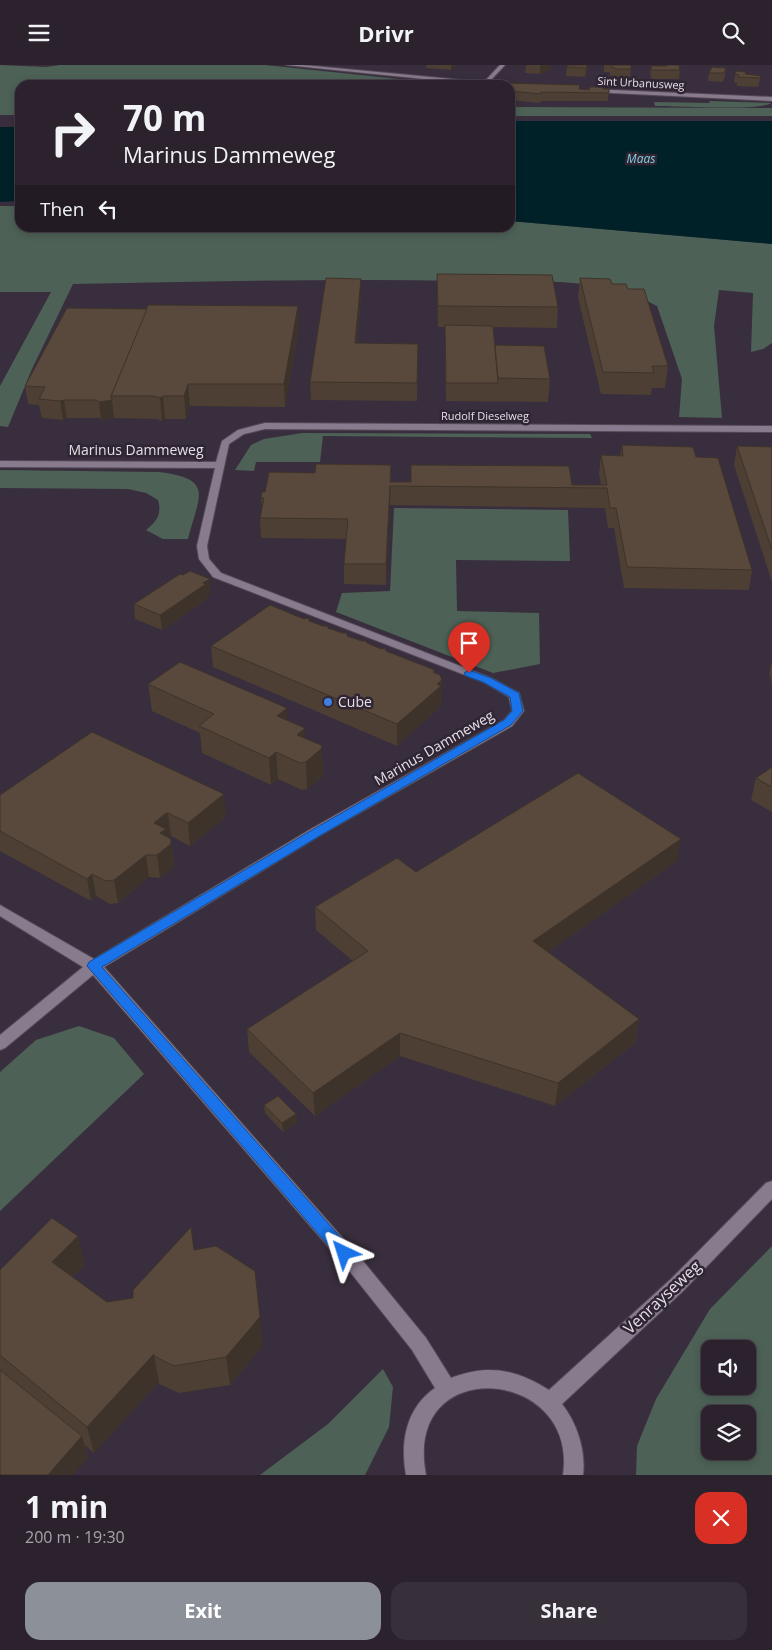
<!DOCTYPE html>
<meta charset="utf-8">
<style>
body{margin:0;font-family:"Open Sans",sans-serif;background:#372f3a;color:#f1f3f6;height:100vh;display:flex;flex-direction:column;font-size:19px;white-space:nowrap}
*{box-sizing:border-box;margin:0}
p{font-size:16px;color:#a6a4aa}
.icon{flex:none;width:28px;height:28px;fill:none;stroke:currentColor;stroke-width:2;stroke-linecap:round;stroke-linejoin:round}
.map{position:relative;height:1410px;overflow:hidden}
.details{display:flex;flex-direction:column;background:#2b222e;flex:1}
.details>*{flex:none}
.top-card{position:absolute;left:15px;top:15px;width:500px;height:152px;border-radius:15px;box-shadow:0 2px 8px #0003,0 0 0 1px #473f4a;background:#2b222e;color:#f1f3f6;overflow:hidden}
.tools{position:absolute;left:701px;top:1275px;display:grid;gap:10px}
.tools a{display:grid;place-items:center;width:55px;height:55px;border-radius:10px;background:#2b222e;box-shadow:0 2px 8px #0003,0 0 0 1px #473f4a;font-size:25px}
.pin{position:absolute;display:grid;place-items:center;width:42px;height:42px;color:#fff;margin:-51px -21px;border-radius:50% 50% 50% 0;rotate:-45deg;box-shadow:0 0 5px #0007}
.pin .icon{rotate:45deg}
.me{position:absolute;width:55px;margin:-28px;rotate:319deg;stroke-linejoin:round;filter:drop-shadow(0 0 4px #0008)}
.turn{display:flex;align-items:center;gap:18px;height:105px;padding:0 25px;font-size:22px}
.turn .icon{width:65px;height:65px;stroke-width:2.5}
.turn b{display:block;font-size:35px;line-height:42px}
.then{display:flex;align-items:center;height:48px;padding:0 25px;background:#0003;gap:10px;font-size:19px}
.round{display:grid;place-items:center;flex:none;width:52px;height:52px;border-radius:15px;background:#372f3a}
.summary{display:flex;align-items:center;justify-content:space-between;height:85px;padding:0 25px}
h1{font-size:30px;font-weight:700;line-height:38px}
.primary-button{display:flex;gap:10px;margin-top:auto;padding:10px 25px}
.primary-button a{flex:1;height:58px;border-radius:15px;background:#8c9099;color:#fff;font-size:20px;font-weight:700;line-height:58px;text-align:center}
.primary-button a+a{background:#372f3a;color:#f1f3f6}
header{display:flex;justify-content:space-between;align-items:center;height:65px;padding:0 25px;background:#2b222e;font-size:22px;font-weight:700}
.map>svg:first-child{display:block}
.green{fill:#4d6156;fill-rule:evenodd}
.water{fill:#012128}
.lines{fill:none;stroke-linecap:round;stroke-linejoin:round}
.minor-casing{stroke:#544a57;stroke-width:2}
.minor{fill:#887b8d;fill-rule:evenodd}
.wall{fill:#4d3f34}
.shaded-wall{fill:#3e332a}
.building{fill:#59493c;stroke:#3e332a}
.route{fill:#1a73e8;stroke:#114b97}
.shop-dot{fill:#3f7fe0;stroke:#2f2533;stroke-width:2}
.labels{text-anchor:middle;stroke-width:5;stroke-linejoin:round;paint-order:stroke}
.far-street-label{font-size:11px;fill:#e6dfe8;stroke:#2f2533}
.far-water-label{font-size:12px;font-style:italic;fill:#83cee2;stroke:#2f2533}
.street-label{font-size:14px;fill:#e6dfe8;stroke:#2f2533}
.poi-label{font-size:14px;fill:#e6dfe8;stroke:#2f2533;text-anchor:start}
.near-street-label{font-size:16px;fill:#e6dfe8;stroke:#2f2533}
</style>
<header><svg class="icon" aria-label="menu" viewBox="0 0 24 24"><path d="M4 6h16M4 12h16M4 18h16"/></svg>Drivr<svg class="icon" aria-label="search" viewBox="0 0 24 24"><circle cx="10" cy="10" r="6"/><path d="M15 15l6 6"/></svg></header>
<div class="map">
<svg width="772" height="1410" viewBox="0 0 772 1410">
<rect width="100%" height="100%" fill="#392e3d"/>
<g class="green">
<polygon points="0,0 46,2 60,0 265,0 418,16 414,20 20,20 20,50 0,50"/>
<path d="M709,36l63,2c-14,8 -96,3 -117,3l-1,-4 56,1z"/>
<polygon points="510,42 772,43 772,51 510,51"/>
<path d="M0,141h20v21h490v-6l262,23v99l-9,6 -12,3 2,-59 -34,-3 -5,36 8,92 -43,-1 3,-38 -25,-73c-57,-31 -127,-24 -190,-25 -131,-3 -263,1 -394,3l-41,85 -24,58 -8,-1v-40l51,-94h-51z"/>
<polygon points="302,368 590,369 592,373 323,371 320,397 256,397 254,406 235,405 251,380 264,374"/>
<path d="M0,405l159,2c56,7 40,23 29,67h-25l-17,-9c11,-9 16,-16 12,-30l-12,-7 -18,-4 -128,-1z"/>
<polygon points="394,443 568,445 570,496 456,495 457,546 539,548 540,599 493,608 336,547 342,528 390,526"/>
<polygon points="79,961 114,973 144,1009 0,1146 0,1007 36,975"/>
<path d="M772,1181v229h-136l1,-29 19,-47 54,-90zM710,1284h38v37h-38zM710,1349h38v37h-38z"/>
<polygon points="383,1304 393,1322 389,1362 365,1410 260,1410 328,1359"/>
</g>
<g class="water">
<polygon points="510,56 772,56 772,179 510,156"/>
<polygon points="0,62 20,62 20,136 0,137"/>
</g>
<g class="lines">
<defs>
<g id="minor">
<polygon points="286,0 303,0 484,17 500,0 505,0 489,17 502,20 483,20"/>
<polygon points="590,24 772,32 772,36 592,27"/>
<path d="M265,358l507,3v6l-507,-3 -21,5 -15,10 -22,102 2,13 12,14 270,105 28,15 5,18 -12,15 -191,109 -217,132 259,294 63,77 25,40c37,-14 64,-9 98,12l122,-111 95,-96 6,-2v18l-89,92 -121,113c15,19 24,47 21,71h-20c16,-108 -161,-123 -137,0h-20c-6,-33 0,-67 29,-87l-23,-38 -61,-77 -258,-298 -88,73 -5,2v-15l83,-68 -83,-51v-11l94,54 217,-130 193,-109 8,-9 -3,-14 -26,-15 -270,-105 -14,-18 -2,-13 18,-78 -215,-1v-6l216,1 6,-21 16,-11z"/>
</g>
</defs>
<use href="#minor" class="minor-casing"/>
<use href="#minor" class="minor"/>
</g>
<g class="wall">
<polygon points="427,0 456,0 456,1 451,5 426,3"/>
<polygon points="526,0 551,0 549,5 540,9 525,8"/>
<polygon points="588,0 588,5 585,12 566,11 567,2"/>
<polygon points="604,0 631,0 630,13 616,12 610,10 610,7 604,7"/>
<polygon points="666,0 683,0 679,1 680,5 679,14 654,14 651,13 650,9 651,1 666,1"/>
<polygon points="726,3 725,11 723,17 708,16 709,8"/>
<polygon points="735,9 746,9 761,11 758,22 737,21 737,18 734,18"/>
<polygon points="633,13 642,17 641,22 633,21"/>
<polygon points="510,20 580,20 579,24 609,24 608,36 541,36 540,38 510,35"/>
<polygon points="437,209 558,242 557,263 493,262 495,281 550,314 548,337 446,336 445,262 438,262"/>
<polygon points="580,213 612,219 628,224 668,301 665,323 652,323 651,330 601,329 578,233"/>
<polygon points="361,230 357,278 418,279 417,336 311,335 310,317"/>
<polygon points="299,262 285,342 190,341 186,354 165,354 162,356 157,354 114,353 101,355 100,353 67,353 63,355 42,353 39,340 28,339 25,321"/>
<polygon points="622,380 696,392 752,505 749,525 624,523 614,463 608,463 605,443 390,440 386,520 344,519 344,499 346,474 261,473 260,453 262,445 261,433 265,427 315,408 391,400 391,417 601,420 599,409 601,390 620,391"/>
<polygon points="737,381 772,382 772,517 734,400"/>
<polygon points="211,528 207,531 207,534 162,565 135,554 134,539"/>
<polygon points="309,556 386,586 435,608 442,615 440,642 397,681 213,602 211,581"/>
<polygon points="772,596 772,619 769,609"/>
<polygon points="148,619 287,656 305,663 305,673 322,683 323,711 307,724 302,725 278,714 271,720 202,688 200,668 152,646"/>
<polygon points="772,702 772,747 751,735 756,713"/>
<polygon points="0,730 226,752 190,781 171,771 168,772 171,774 174,802 160,813 149,812 118,838 110,839 96,831 91,836 0,786"/>
<polygon points="677,796 548,887 639,954 635,978 555,1041 400,991 315,1051 249,987 247,964 353,896 316,865 315,842 416,807"/>
<polygon points="264,1040 296,1049 297,1058 283,1067 265,1048"/>
<polygon points="191,1162 194,1185 263,1280 230,1320 179,1328 159,1319 159,1317 94,1388 85,1380 88,1393 0,1410 0,1205 85,1199 72,1212 107,1237 133,1233"/>
</g>
<g class="shaded-wall">
<polygon points="451,0 456,0 456,1 451,5"/>
<polygon points="542,0 551,0 551,2 549,5 540,9 540,1"/>
<polygon points="587,0 588,0 588,5 585,12 586,3"/>
<polygon points="361,214 361,230 355,295 355,278"/>
<polygon points="298,241 299,262 285,342 284,319"/>
<polygon points="188,319 190,341 186,354 184,331"/>
<polygon points="163,331 165,354 162,356 160,333"/>
<polygon points="64,335 67,353 63,355 60,336"/>
<polygon points="112,335 114,353 101,355 99,337"/>
<polygon points="391,400 390,440 386,520 386,499"/>
<polygon points="210,514 211,528 207,531 207,534 162,565 160,550"/>
<polygon points="435,605 435,626 437,619 442,615 440,642 397,681 397,659"/>
<polygon points="287,643 288,670 277,651"/>
<polygon points="305,663 306,691 297,670"/>
<polygon points="322,683 323,711 307,724 306,697"/>
<polygon points="276,687 278,714 271,720 269,693"/>
<polygon points="224,729 226,752 190,781 188,758"/>
<polygon points="168,748 171,771 167,773 171,774 174,802 160,813 157,790 154,758 165,749"/>
<polygon points="681,774 677,796 531,899 533,876"/>
<polygon points="146,790 149,812 118,838 114,815"/>
<polygon points="92,809 96,831 91,836 87,814"/>
<polygon points="639,954 635,978 555,1041 558,1018"/>
<polygon points="400,968 400,991 315,1051 313,1028"/>
<polygon points="296,1049 297,1058 283,1067 282,1058"/>
<polygon points="78,1171 85,1199 59,1225 52,1197"/>
<polygon points="260,1252 263,1280 230,1320 226,1292"/>
<polygon points="154,1289 154,1291 159,1317 94,1388 87,1362"/>
<polygon points="82,1371 88,1393 73,1410 48,1410"/>
</g>
<g class="building">
<polygon points="568,0 587,0 586,3 567,2"/>
<polygon points="611,0 631,0 631,4 617,4 611,2"/>
<polygon points="667,0 679,0 680,5 652,5 651,1 667,1"/>
<polygon points="712,2 726,3 724,8 709,8"/>
<polygon points="736,6 746,7 745,9 761,11 760,13 738,12 739,10 735,9"/>
<polygon points="633,13 641,14 642,17 633,17"/>
<polygon points="507,18 580,20 579,24 589,25 590,22 603,22 603,24 609,24 609,28 541,27 541,29 510,26 510,20 506,20"/>
<polygon points="437,209 552,210 558,242 438,241"/>
<polygon points="326,213 361,214 355,278 418,279 417,318 310,317"/>
<polygon points="580,213 610,214 612,219 626,219 628,224 644,224 668,301 652,301 654,308 603,307"/>
<polygon points="148,240 298,241 284,319 188,319 184,331 163,331 160,333 154,331 111,331"/>
<polygon points="67,243 147,244 111,331 112,335 99,337 97,335 64,335 60,336 39,334 45,322 25,321"/>
<polygon points="445,260 493,261 498,318 446,318"/>
<polygon points="495,280 544,281 550,314 498,313"/>
<polygon points="622,380 693,382 696,392 718,393 752,505 627,502 616,443 610,443 607,423 390,421 386,499 344,499 348,454 260,453 264,433 261,433 262,427 265,427 269,407 315,408 316,399 391,400 390,417 411,417 411,400 569,401 572,420 607,420 601,390 623,391"/>
<polygon points="737,381 772,382 772,485"/>
<polygon points="190,506 210,514 203,518 206,519 160,550 134,539 180,509 183,510"/>
<polygon points="270,540 304,554 309,553 309,556 323,561 328,561 328,563 342,568 347,568 347,571 362,576 366,576 367,578 381,584 385,583 386,586 435,605 433,607 440,610 442,615 437,619 441,621 397,659 211,581"/>
<polygon points="180,597 287,643 277,651 305,663 297,670 321,680 322,683 306,697 300,698 276,687 269,693 199,661 214,649 148,619"/>
<polygon points="92,667 224,729 188,758 168,748 165,749 154,758 166,764 160,768 171,774 171,779 157,790 146,790 114,815 106,816 92,809 87,814 0,766 0,730"/>
<polygon points="772,702 772,722 756,713"/>
<polygon points="578,708 681,774 533,876 639,954 558,1018 400,968 313,1028 247,964 368,886 315,842 397,793 416,807"/>
<polygon points="278,1031 296,1049 282,1058 264,1040"/>
<polygon points="52,1153 78,1171 52,1197 107,1237 133,1233 133,1225 191,1162 194,1185 216,1181 255,1206 260,1252 226,1292 174,1301 154,1291 154,1289 87,1362 0,1290 0,1205"/>
<polygon points="0,1305 82,1371 48,1410 0,1410"/>
</g>
<polygon class="route" points="469,605 491,613 519,628 523,646 511,660 321,770 102,902 350,1183 352,1188 350,1193 344,1195 339,1193 87,901 89,897 312,765 504,655 512,646 510,632 483,617 466,611 464,608"/>
<circle class="shop-dot" cx="328" cy="637" r="5"/>
<g class="labels">
<g class="far-street-label">
<text transform="translate(641 18) rotate(3)" y="4">Sint Urbanusweg</text>
<text x="485" y="355">Rudolf Dieselweg</text>
</g>
<g class="far-water-label">
<text x="641" y="98">Maas</text>
</g>
<g class="street-label">
<text x="136" y="390">Marinus Dammeweg</text>
<text transform="translate(434 683) rotate(-30)" y="5">Marinus Dammeweg</text>
</g>
<g class="poi-label">
<text x="338" y="642">Cube</text>
</g>
<g class="near-street-label">
<text transform="translate(662 1232) rotate(-43)" y="6">Venrayseweg</text>
</g>
</g>
</svg>
<div class="tools">
<a><svg class="icon" aria-label="sound" viewBox="0 0 24 24"><path d="M4 9h4l5-4v14l-5-4H4zM17 9q2 3 0 6"/></svg></a>
<a><svg class="icon" aria-label="layers" viewBox="0 0 24 24"><path d="M12 4l9 5-9 5-9-5zM3 14l9 5 9-5"/></svg></a>
</div>
<div class="pin" style="left:469px;top:608px;background:#d93025"><svg class="icon" aria-label="arrive" viewBox="0 0 24 24"><path d="M6 21V4h12l-3 4 3 4H6"/></svg></div>
<svg class="me" style="left:344px;top:1188px" viewBox="-20 -20 40 40"><path d="M0-17L14 15 0 8-14 15z" fill="#1a73e8" stroke="#fff" stroke-width="4"/></svg>
<div class="top-card">
<div class="turn"><svg class="icon" aria-label="right" viewBox="0 0 24 24"><path d="M7 20v-9h11M14 6l5 5-5 5"/></svg><div><b>70 m</b>Marinus Dammeweg</div></div>
<div class="then">Then<svg class="icon" aria-label="left" viewBox="0 0 24 24"><path d="M17 20v-9H6M10 6l-5 5 5 5"/></svg></div>
</div>
</div>
<section class="details">
<div class="summary"><div><h1>1 min</h1><p>200 m · 19:30</p></div><a class="round" style="background:#d93025;color:#fff"><svg class="icon" aria-label="close" viewBox="0 0 24 24"><path d="M6 6l12 12M18 6L6 18"/></svg></a></div>
<div class="primary-button"><a>Exit</a><a>Share</a></div>
</section>
